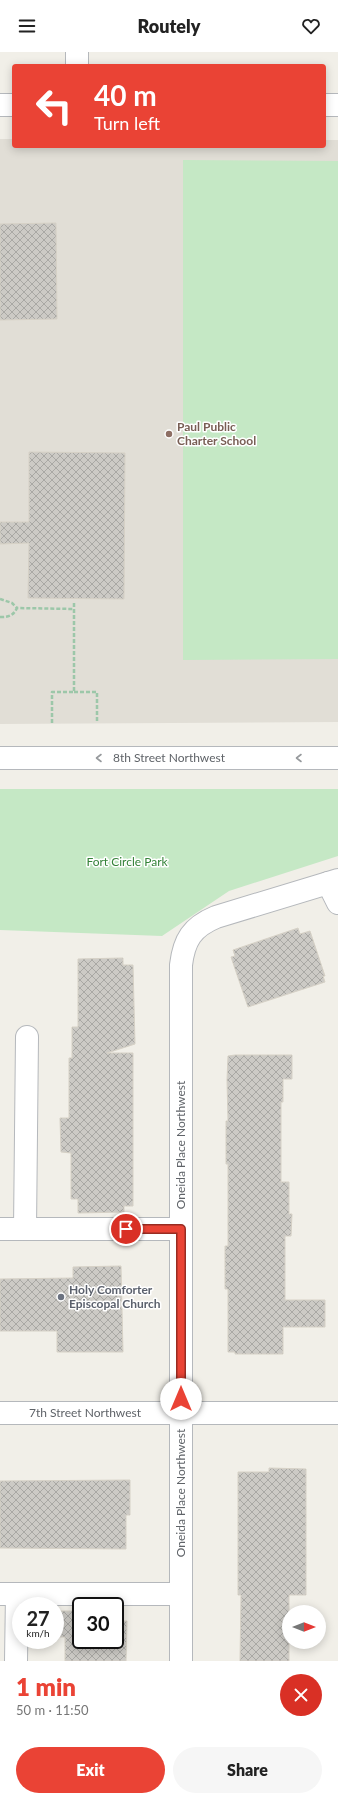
<!DOCTYPE html>
<meta charset="utf-8">
<style>
body{margin:0;font-family:Lato,sans-serif;background:#f6f6f6;color:#222;height:100vh;display:flex;flex-direction:column;font-size:15px;white-space:nowrap}
*{box-sizing:border-box;margin:0}
p{font-size:13px;color:#767676}
.icon{flex:none;width:22px;height:22px;fill:none;stroke:currentColor;stroke-width:2;stroke-linecap:round;stroke-linejoin:round}
.map{position:relative;height:1609px;overflow:hidden}
.panel{display:flex;flex-direction:column;background:#fff;flex:1}
.panel>*{flex:none}
.hud{position:absolute;left:12px;top:12px;width:314px;height:84px;border-radius:4px;box-shadow:0 2px 10px #0003;background:#ea4335;color:#fff;overflow:hidden}
.needle{width:26px;rotate:90deg}
.buttons{position:absolute;left:282px;top:1553px;display:grid;gap:8px}
.buttons a{display:grid;place-items:center;width:44px;height:44px;border-radius:50%;background:#fff;box-shadow:0 2px 10px #0003;font-size:20px}
.speed{position:absolute;left:12px;top:1545px;display:flex;gap:8px;font-size:20px;font-weight:700;text-align:center}
.speed>*{display:grid;place-content:center;width:52px;height:52px;border-radius:50%;background:#fff;box-shadow:0 2px 10px #0003;line-height:1}
.speed small{font-size:10px;font-weight:400}
.speed .limit{border:2px solid #111;border-radius:6px;background:#fff;color:#111}
.pin{position:absolute;display:grid;place-items:center;width:34px;height:34px;color:#fff;margin:-17px;border:2px solid #fff;border-radius:50%;box-shadow:0 1px 4px #0007}
.me{position:absolute;width:44px;margin:-22px;rotate:0deg;stroke-linejoin:round;filter:drop-shadow(0 0 3px #0008)}
.turn{display:flex;align-items:center;gap:14px;height:84px;padding:0 16px;font-size:18px}
.turn .icon{width:52px;height:52px;stroke-width:2.5}
.turn b{display:block;font-size:28px;line-height:34px}
.round{display:grid;place-items:center;flex:none;width:42px;height:42px;border-radius:21px;background:#f6f6f6}
.overview{display:flex;align-items:center;justify-content:space-between;height:68px;padding:0 16px}
h1{font-size:24px;font-weight:800;line-height:30px;color:#ea4335}
.primary-button{display:flex;gap:8px;margin-top:auto;padding:8px 16px}
.primary-button a{flex:1;height:46px;border-radius:24px;background:#ea4335;color:#fff;font-size:16px;font-weight:800;line-height:46px;text-align:center}
.primary-button a+a{background:#f6f6f6;color:#222}
header{display:flex;justify-content:space-between;align-items:center;height:52px;padding:0 16px;background:#fff;font-size:18px;font-weight:800}
.map>svg:first-child{display:block}
.education{fill:#e1ded6}
.green{fill:#c5e8c5}
.building{fill:url(#building-cross-hatch);stroke:#d6d1c6}
.lines{fill:none;stroke-linecap:round;stroke-linejoin:round}
.minor-casing{stroke:#b5b8bc;stroke-width:24}
.path{stroke:#9cc7a9;stroke-width:2.5;stroke-dasharray:4 2;stroke-linecap:butt}
.minor{stroke:#fff;stroke-width:22}
.oneway{stroke:#979a9d}
.route-casing{stroke:#982c22;stroke-width:10}
.route{stroke:#ea4335;stroke-width:7}
.education-dot{fill:#8d6e63;stroke:#fff;stroke-width:1.5}
.worship-dot{fill:#6b7280;stroke:#fff;stroke-width:1.5}
.labels{text-anchor:middle;stroke-width:3;stroke-linejoin:round;paint-order:stroke}
.education-label{font-size:12px;font-weight:bold;fill:#785e54;stroke:#fff;text-anchor:start}
.street-label{font-size:12px;fill:#5f6368;stroke:#fff}
.park-label{font-size:12px;fill:#348238;stroke:#fff}
.worship-label{font-size:12px;font-weight:bold;fill:#5b616d;stroke:#fff;text-anchor:start}
</style>
<header><svg class="icon" aria-label="menu" viewBox="0 0 24 24"><path d="M4 6h16M4 12h16M4 18h16"/></svg>Routely<svg class="icon" aria-label="heart" viewBox="0 0 24 24"><path d="M12 20l-8-8c-3-5 5-10 8-4 3-6 11-1 8 4z"/></svg></header>
<div class="map">
<svg width="338" height="1609" viewBox="0 0 338 1609">
<defs>
<pattern id="building-cross-hatch" width="8" height="8" patternUnits="userSpaceOnUse"><rect width="8" height="8" fill="#cccac5"/><path d="M0 0l8 8M0 8l8-8" fill="none" stroke="#a9a8a4"/></pattern>
</defs>
<rect width="100%" height="100%" fill="#f1efe8"/>
<polygon class="education" points="0,87 14,87 14,94 324,94 324,88 338,88 338,670 0,672"/>
<g class="green">
<polygon points="183,108 338,109 338,607 183,608"/>
<polygon points="0,737 338,737 338,804 229,839 162,884 0,878"/>
</g>
<g class="building">
<polygon points="56,171 57,267 0,268 0,172"/>
<polygon points="29,400 125,401 124,547 28,546 29,491 0,492 0,470 29,470"/>
<polygon points="298,876 300,882 310,879 325,924 323,924 325,930 248,955 231,905 235,904 233,898"/>
<polygon points="123,906 123,913 133,913 135,992 107,1001 133,1001 133,1154 124,1154 124,1160 78,1161 78,1147 71,1147 71,1101 61,1100 60,1066 69,1066 69,1006 72,1006 72,975 78,975 78,907"/>
<polygon points="235,1003 292,1003 292,1027 283,1027 283,1050 281,1050 281,1130 289,1130 289,1162 292,1162 291,1184 285,1184 285,1248 325,1248 325,1275 283,1275 283,1302 235,1302 235,1300 228,1300 228,1237 225,1237 225,1194 228,1194 228,1112 226,1112 226,1069 228,1069 227,1028 228,1004"/>
<polygon points="121,1214 123,1300 57,1300 57,1279 0,1279 0,1227 73,1226 73,1215"/>
<polygon points="269,1416 306,1417 306,1543 289,1543 289,1609 240,1609 241,1543 238,1543 238,1420 269,1420"/>
<polygon points="130,1428 130,1463 126,1463 126,1497 0,1496 0,1429"/>
<polygon points="59,1559 81,1559 81,1588 115,1588 115,1569 127,1569 126,1609 65,1609 65,1585 58,1585"/>
</g>
<g class="lines">
<defs>
<g id="minor">
<polyline points="77,14 77,0"/>
<polyline points="0,53 14,53"/>
<polyline points="324,53 338,53"/>
<path id="s1" d="M0,706h338"/>
<polyline points="328,831 338,851"/>
<polyline points="0,1177 181,1177"/>
<polyline points="25,1177 27,985"/>
<path id="s2" d="M0,1361h338"/>
<polyline points="0,1542 181,1542"/>
<polyline points="16,1609 17,1542"/>
<path d="M181,1609v-696c3,-25 11,-38 35,-48l122,-37"/>
</g>
</defs>
<use href="#minor" class="minor-casing"/>
<g class="path">
<polyline points="0,547 12,551 17,556"/>
<path d="M0,565c9,0 13,-1 17,-9l57,1"/>
<polyline points="74,640 97,640 97,671"/>
<polyline points="52,671 52,640 74,640 74,549"/>
</g>
<use href="#minor" class="minor"/>
</g>
<defs><path id="oneway-chevron" d="M-2-3.5L2.5 0L-2 3.5" fill="none" stroke-width="1.6" stroke-linecap="round" stroke-linejoin="round"/></defs>
<g class="oneway">
<use href="#oneway-chevron" transform="translate(99 706) rotate(-180)"/>
<use href="#oneway-chevron" transform="translate(299 706) rotate(180)"/>
</g>
<g class="lines">
<defs>
<polyline id="route" points="126,1177 181,1177 181,1347"/>
</defs>
<use href="#route" class="route-casing"/>
<use href="#route" class="route"/>
</g>
<circle class="education-dot" cx="169" cy="382" r="4"/>
<circle class="worship-dot" cx="61" cy="1245" r="4"/>
<g class="labels">
<g class="education-label">
<text x="177" y="379">Paul Public<tspan x="177" dy="14">Charter School</tspan></text>
</g>
<g class="street-label">
<text dy="4" stroke="none"><textPath href="#s1" startOffset="169">8th Street Northwest</textPath></text>
<text transform="translate(181 1093) rotate(-90)" y="4">Oneida Place Northwest</text>
<text dy="4" stroke="none"><textPath href="#s2" startOffset="85">7th Street Northwest</textPath></text>
<text transform="translate(181 1441) rotate(-90)" y="4">Oneida Place Northwest</text>
</g>
<g class="park-label">
<text x="127" y="814">Fort Circle Park</text>
</g>
<g class="worship-label">
<text x="69" y="1242">Holy Comforter<tspan x="69" dy="14">Episcopal Church</tspan></text>
</g>
</g>
</svg>
<div class="buttons">
<a><svg class="needle" viewBox="-14 -14 28 28"><path d="M0-13l5 13h-10z" fill="#e53935"/><path d="M0 13l5-13h-10z" fill="#767676"/></svg></a>
</div>
<div class="speed"><div>27<small>km/h</small></div><div class="limit">30</div></div>
<div class="pin" style="left:126px;top:1177px;background:#d93025"><svg class="icon" aria-label="arrive" viewBox="0 0 24 24"><path d="M6 21V4h12l-3 4 3 4H6"/></svg></div>
<svg class="me" style="left:181px;top:1347px" viewBox="-20 -20 40 40"><circle r="19" fill="#fff"/><path d="M0-13L10 11 0 6-10 11z" fill="#ea4335"/></svg>
<div class="hud">
<div class="turn"><svg class="icon" aria-label="left" viewBox="0 0 24 24"><path d="M17 20v-9H6M10 6l-5 5 5 5"/></svg><div><b>40 m</b>Turn left</div></div>
</div>
</div>
<section class="panel">
<div class="overview"><div><h1>1 min</h1><p>50 m · 11:50</p></div><a class="round" style="background:#d93025;color:#fff"><svg class="icon" aria-label="close" viewBox="0 0 24 24"><path d="M6 6l12 12M18 6L6 18"/></svg></a></div>
<div class="primary-button"><a>Exit</a><a>Share</a></div>
</section>
